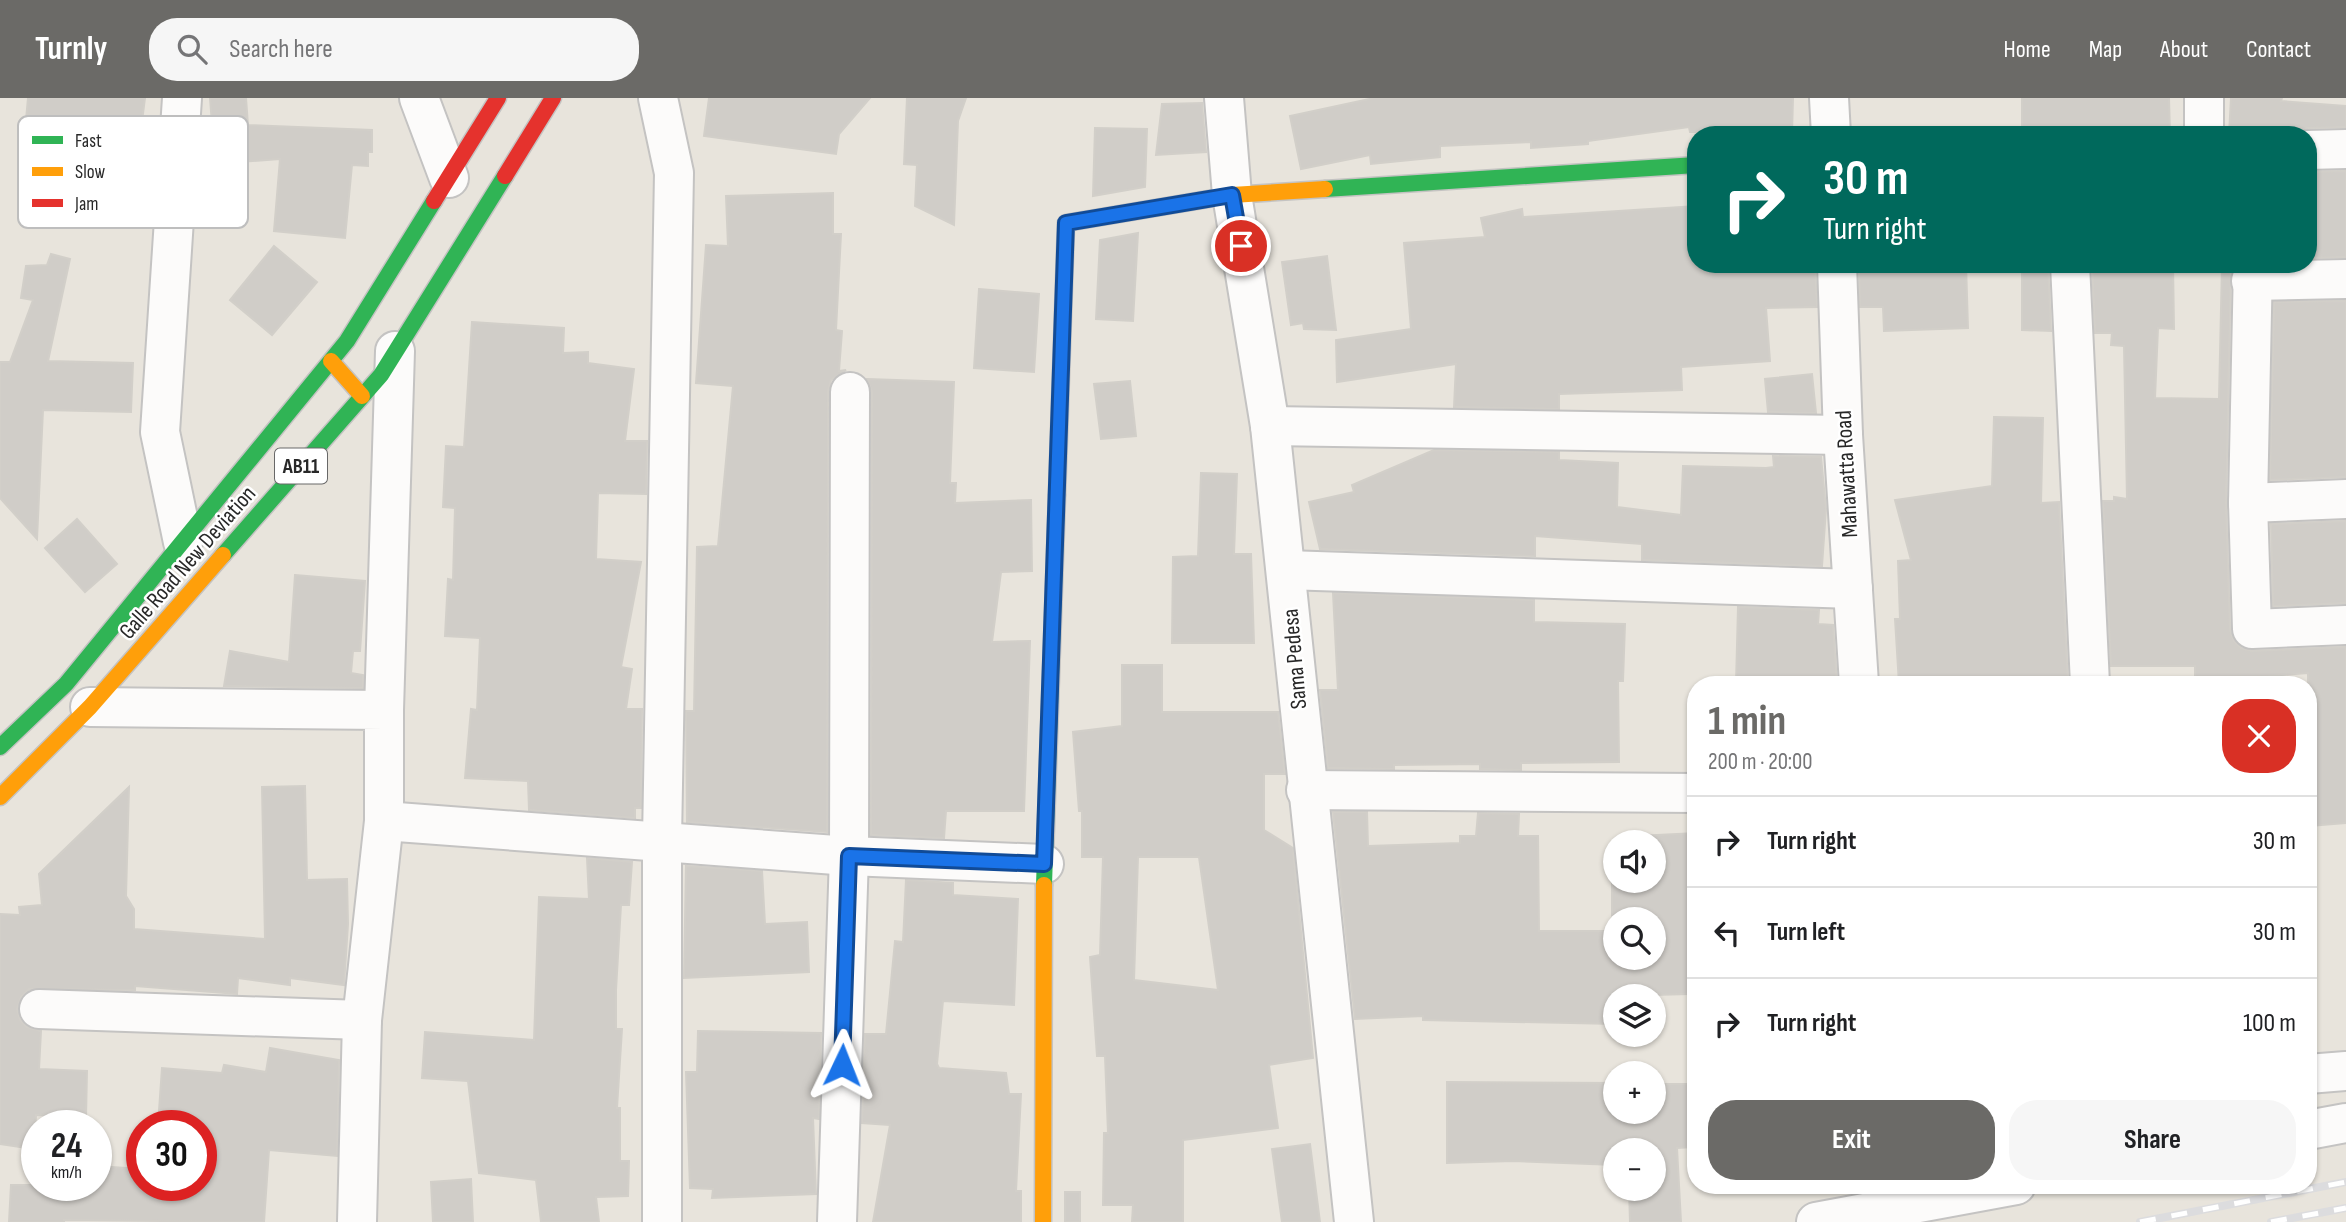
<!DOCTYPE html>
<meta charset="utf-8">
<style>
body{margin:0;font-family:"Sofia Sans Condensed",sans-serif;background:#f6f6f6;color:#202124;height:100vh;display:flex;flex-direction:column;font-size:26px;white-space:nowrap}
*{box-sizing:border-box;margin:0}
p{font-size:23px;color:#757577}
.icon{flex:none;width:38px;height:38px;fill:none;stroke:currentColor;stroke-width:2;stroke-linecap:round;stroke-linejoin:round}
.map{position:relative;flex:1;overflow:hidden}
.sheet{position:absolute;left:1687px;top:578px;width:630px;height:518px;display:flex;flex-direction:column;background:#fff;border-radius:28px;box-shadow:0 2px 5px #0004}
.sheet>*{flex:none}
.guide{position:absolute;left:1687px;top:28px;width:630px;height:147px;border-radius:28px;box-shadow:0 2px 5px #0004;background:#00695c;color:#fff;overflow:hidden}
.buttons{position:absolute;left:1603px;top:732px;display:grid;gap:14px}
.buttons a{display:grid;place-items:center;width:63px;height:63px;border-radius:50%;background:#fff;box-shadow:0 2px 5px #0004;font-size:35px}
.speed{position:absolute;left:21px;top:1012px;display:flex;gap:14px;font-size:35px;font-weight:700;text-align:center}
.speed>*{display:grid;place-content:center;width:91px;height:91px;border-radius:50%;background:#fff;box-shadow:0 2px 5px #0004;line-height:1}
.speed small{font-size:18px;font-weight:400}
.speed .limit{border:10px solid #d22;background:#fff;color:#111}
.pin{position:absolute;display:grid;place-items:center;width:60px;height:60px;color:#fff;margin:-30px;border:4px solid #fff;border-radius:50%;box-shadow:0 2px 7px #0007}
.me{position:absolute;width:77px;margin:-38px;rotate:2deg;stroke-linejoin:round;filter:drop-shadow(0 0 5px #0008)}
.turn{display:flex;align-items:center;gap:24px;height:147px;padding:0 21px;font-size:32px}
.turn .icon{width:91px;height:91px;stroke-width:2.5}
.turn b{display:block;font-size:49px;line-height:60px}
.round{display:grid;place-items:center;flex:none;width:74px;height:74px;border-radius:28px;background:#f6f6f6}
.overview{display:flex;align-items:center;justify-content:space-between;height:119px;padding:0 21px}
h1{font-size:42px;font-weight:700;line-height:52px;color:#6b6a67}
.primary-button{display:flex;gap:14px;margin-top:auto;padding:14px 21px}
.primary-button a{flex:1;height:80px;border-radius:28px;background:#6b6a67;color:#fff;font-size:28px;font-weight:700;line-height:80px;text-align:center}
.primary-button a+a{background:#f6f6f6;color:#202124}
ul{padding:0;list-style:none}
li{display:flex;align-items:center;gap:21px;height:91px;padding:0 21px;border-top:2px solid #e0e0e0}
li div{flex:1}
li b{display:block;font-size:26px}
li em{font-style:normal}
header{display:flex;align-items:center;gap:42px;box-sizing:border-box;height:98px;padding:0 35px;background:#6b6a67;color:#fff}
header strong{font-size:33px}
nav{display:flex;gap:38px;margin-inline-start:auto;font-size:24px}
.search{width:490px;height:63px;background:#f6f6f6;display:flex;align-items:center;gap:18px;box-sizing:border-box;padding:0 24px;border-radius:28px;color:#757577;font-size:26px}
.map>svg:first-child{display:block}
.building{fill:#d0cdc8;stroke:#d2cfc9;stroke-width:2;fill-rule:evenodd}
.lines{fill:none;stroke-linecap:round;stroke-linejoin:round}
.street-casing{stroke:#c4c3c2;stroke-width:42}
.fast-casing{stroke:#c4c3c2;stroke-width:19}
.slow-casing{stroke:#c4c3c2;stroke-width:19}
.jam-casing{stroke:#c4c3c2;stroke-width:19}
.street{stroke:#fcfbfa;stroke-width:38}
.fast{stroke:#30b455;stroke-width:16}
.slow{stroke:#ff9f0a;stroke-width:16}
.jam{stroke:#e5322d;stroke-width:16}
.rail-casing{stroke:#dcdcde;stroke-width:8}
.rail{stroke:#fff;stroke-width:5;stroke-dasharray:16;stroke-linecap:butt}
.route-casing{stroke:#114b97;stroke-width:18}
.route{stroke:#1a73e8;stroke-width:12}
.labels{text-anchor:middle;stroke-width:5;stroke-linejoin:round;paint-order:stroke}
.shield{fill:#fff;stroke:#686868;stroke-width:2}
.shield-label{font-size:21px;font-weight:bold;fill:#282828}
.street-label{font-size:23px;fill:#282828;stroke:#fff}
.key{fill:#fff;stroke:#bebebe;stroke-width:2}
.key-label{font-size:19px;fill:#282828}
</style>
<header>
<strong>Turnly</strong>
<div class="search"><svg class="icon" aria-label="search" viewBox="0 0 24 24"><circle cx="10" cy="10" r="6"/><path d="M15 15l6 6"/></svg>Search here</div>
<nav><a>Home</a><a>Map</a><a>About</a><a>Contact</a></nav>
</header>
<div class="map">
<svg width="2346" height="1124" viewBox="0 0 2346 1124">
<rect width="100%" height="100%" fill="#e8e4dc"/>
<g class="building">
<polygon points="28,0 145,0 136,70 23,55"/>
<polygon points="210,0 246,0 248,27 372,32 372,54 368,54 368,68 352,67 345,140 274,133 280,61 215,66"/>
<polygon points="709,0 870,0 839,36 836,56 704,38"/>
<polygon points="907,0 966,0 958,23 954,127 915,108 917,67 904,66"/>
<polygon points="1374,0 1793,0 1792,35 1690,34 1689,29 1588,43 1588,46 1531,50 1531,44 1440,48 1440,59 1371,66 1370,57 1301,71 1290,18"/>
<polygon points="2022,0 2169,0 2170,37 2022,37"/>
<polygon points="2231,0 2282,0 2281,3 2346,8 2346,29 2307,30 2293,37 2229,37"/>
<polygon points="1202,5 1206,54 1156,57 1162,6"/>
<polygon points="1095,30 1147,31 1145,89 1093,98"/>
<polygon points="2346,73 2346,159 2308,160 2308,74"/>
<polygon points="833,95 833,136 841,136 836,232 842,233 839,273 846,272 831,282 828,294 827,734 687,724 686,613 694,613 697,449 718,448 733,288 696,285 706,147 728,148 726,98"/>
<polygon points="1696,108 1696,166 1706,166 1706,170 1815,166 1817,209 1766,210 1770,263 1681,269 1682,292 1559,296 1559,311 1454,309 1456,266 1337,284 1336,242 1411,231 1404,145 1485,139 1481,120 1522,111 1523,119"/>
<polygon points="1138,135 1133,223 1096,221 1100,142"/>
<polygon points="274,148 317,184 272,237 230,202"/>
<polygon points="51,156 70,161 48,263 133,265 131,314 43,312 37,441 0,400 0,264 10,264 33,202 21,200 26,168 47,167"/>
<polygon points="1327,158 1336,232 1304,231 1303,225 1291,227 1282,164"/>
<polygon points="1859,166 1966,166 1968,230 1884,233 1883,209 1860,209"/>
<polygon points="2022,166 2048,166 2051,233 2022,232"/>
<polygon points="2092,166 2173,166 2174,231 2158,230 2155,300 2219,301 2222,166 2231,166 2226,405 2230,532 2234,543 2241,550 2252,553 2346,549 2346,725 2310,728 2308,575 2233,581 2233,586 2195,586 2195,568 2111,568 2103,403 2114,403 2114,399 2127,401 2124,248 2111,247 2112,235 2095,235"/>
<polygon points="979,191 1039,196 1034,274 974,270"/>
<polygon points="2346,203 2346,379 2270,382 2274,204"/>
<polygon points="472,224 564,230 563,255 588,254 588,265 634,271 625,343 647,343 646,396 598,395 596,461 641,464 621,569 632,571 626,611 642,611 641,710 635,710 635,720 529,712 528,683 465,680 471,611 477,612 480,540 445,538 448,481 453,482 455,410 443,409 446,348 464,349"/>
<polygon points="1812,276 1816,315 1768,314 1765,281"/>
<polygon points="867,281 954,284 950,385 956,385 955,405 1031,402 1032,473 1001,474 992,544 1030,543 1024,713 946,713 944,740 871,737 872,294"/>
<polygon points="1130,283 1136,338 1101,341 1094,286"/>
<polygon points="1994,319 2043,320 2041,405 2059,404 2068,586 1899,586 1895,521 1900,521 1898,463 1911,462 1895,402 1992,388"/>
<polygon points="1434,352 1559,354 1559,362 1618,365 1617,409 1681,417 1683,368 1766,370 1774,369 1773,358 1821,359 1826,411 1822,468 1642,462 1642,446 1535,438 1535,458 1320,451 1309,404 1354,394 1352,387"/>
<polygon points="1201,375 1237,376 1234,456 1251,456 1254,545 1172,545 1173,459 1198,458"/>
<polygon points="77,421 117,466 85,494 45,450"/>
<polygon points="2346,423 2346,505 2273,508 2271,426"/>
<polygon points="295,477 365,483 360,553 353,553 351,575 363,577 363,590 224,588 230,553 289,564"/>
<polygon points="1333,495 1534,502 1534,524 1625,526 1623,583 1618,583 1619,664 1521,665 1521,672 1480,671 1480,666 1394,667 1394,671 1328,670 1320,592 1338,592"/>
<polygon points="1738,509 1819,512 1818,526 1833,527 1837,586 1736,586"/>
<path d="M1122,567h40v47h116l7,62h-21v56l29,18 20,210 -44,7 9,63 -95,12v82h-51l1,-17h-30l1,-72h4l-3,-77h-8l-7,-99 10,-2 3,-98h-21v-46h-3l-6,-79 49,-6zM1138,759h61l19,133 -84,-10z"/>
<polygon points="305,688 307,782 347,781 348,826 344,887 290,880 290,887 238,880 237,896 135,888 135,892 29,891 21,899 17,911 20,922 27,929 41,933 39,971 87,973 86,1019 36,1017 34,1051 0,1046 0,816 20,817 19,809 42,807 39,776 129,689 126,798 134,811 134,831 265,841 262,689"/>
<path d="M1333,714h34l1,34 92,-3v-7h16l2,-23 41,1 -1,22h20l1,95h73v-75h3v24h39v-38h-15l-1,-6 58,-3v91h-6l-1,70 -74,2v28l-192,-4v-4l-68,3zM1615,821h39v38h-39z"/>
<polygon points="587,760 632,764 629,807 621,807 616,892 616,931 622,931 617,1010 620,1010 620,1063 629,1063 628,1098 596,1099 599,1124 541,1124 536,1082 479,1075 468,983 422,980 425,934 534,942 539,799 589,801"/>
<polygon points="686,768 762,773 765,826 807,824 809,874 684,880"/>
<polygon points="906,782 953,785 953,797 1018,801 1014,907 943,903 937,966 939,970 1006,975 1009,996 1021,996 1016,1093 1021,1093 1021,1124 873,1124 890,1027 862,1025 865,936 886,936 895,843 903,844"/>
<polygon points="698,933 821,935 819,1021 813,1020 816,1096 712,1100 713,1091 690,1090 686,974 697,974"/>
<polygon points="270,950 339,962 337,1058 269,1052 264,1124 64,1122 64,1124 9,1124 11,1087 96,1087 96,1068 142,1071 142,1087 201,1087 201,1027 158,1027 162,970 222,975 224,967 266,974"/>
<polygon points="1447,984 1615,985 1615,1013 1654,1013 1654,986 1688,986 1692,1049 1677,1050 1681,1124 1630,1124 1629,1090 1654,1090 1654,1052 1615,1052 1615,1067 1513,1063 1447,1065"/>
<polygon points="1310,1046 1320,1124 1282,1124 1272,1051"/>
<polygon points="471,1081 473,1124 433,1124 431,1084"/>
<rect x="1065" y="1094" width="15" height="30"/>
</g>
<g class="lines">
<defs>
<g id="street">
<polyline points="182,0 160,334 183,444"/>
<polyline points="419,0 449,80"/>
<polyline points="658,0 674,75 662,742 662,1124"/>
<polyline points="1224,0 1232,97 1270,328 1354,1124"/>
<polyline points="1829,0 1831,37"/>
<polyline points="2204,37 2204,0"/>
<polyline points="2308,52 2346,51"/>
<polyline points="1837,166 1843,337 1859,586"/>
<polyline points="2070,166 2090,586"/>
<polyline points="2253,166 2248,405 2252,531 2346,527"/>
<polyline points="2251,183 2346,181"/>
<polyline points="1270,328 1843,337"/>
<polyline points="2248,405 2346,401"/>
<polyline points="1286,472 1853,491"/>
<polyline points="90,609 384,612 384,723 362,922 357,1124"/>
<polyline points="384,612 395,253"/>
<polyline points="1306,692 1696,695"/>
<polyline points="384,723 849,758 1044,766"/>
<polyline points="39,911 362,922"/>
<polyline points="2308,976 2346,973"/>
<polyline points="2308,1032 2346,1025"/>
<polyline points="837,1124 849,758 850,294"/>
<polyline points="1816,1124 2016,1087"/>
</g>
<g id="fast">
<polyline points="1325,91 1696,67"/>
<polyline points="223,457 381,277 505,78"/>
<polyline points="0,649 66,586 347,243 434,103"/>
<polyline points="1044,787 1057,397"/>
</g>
<g id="slow">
<polyline points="331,263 362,298"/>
<polyline points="1057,397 1066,125 1232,97 1325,91"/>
<polyline points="0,699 90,609 223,457"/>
<polyline points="1043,1124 1044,787"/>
</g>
<g id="jam">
<polyline points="505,78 553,0"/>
<polyline points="434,103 498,0"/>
</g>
</defs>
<use href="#street" class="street-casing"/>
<use href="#fast" class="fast-casing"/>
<use href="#slow" class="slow-casing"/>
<use href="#jam" class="jam-casing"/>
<use href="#street" class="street"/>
<use href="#fast" class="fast"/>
<use href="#slow" class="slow"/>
<use href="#jam" class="jam"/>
<defs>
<g id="rail">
<polyline points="2140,1124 2346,1084"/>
<polyline points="2271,1124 2346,1110"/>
</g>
</defs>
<use href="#rail" class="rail-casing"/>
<use href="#rail" class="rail"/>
</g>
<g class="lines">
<defs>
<polyline id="route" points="842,967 849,758 1044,766 1066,125 1232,97 1241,148"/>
</defs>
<use href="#route" class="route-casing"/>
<use href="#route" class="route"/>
</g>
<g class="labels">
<rect class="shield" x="275" y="350.5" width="52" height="35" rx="5"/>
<g class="shield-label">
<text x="301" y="375">AB11</text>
</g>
<g class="street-label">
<text transform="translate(1846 376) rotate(-93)" y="8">Mahawatta Road</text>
<text transform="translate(187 464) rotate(-49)" y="8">Galle Road New Deviation</text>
<text transform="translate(1294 561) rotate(-95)" y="8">Sama Pedesa</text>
</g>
</g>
<rect x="18" y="18" width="230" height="112" rx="10" class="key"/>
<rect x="32" y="38" width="31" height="8" fill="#30b455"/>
<rect x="32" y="69" width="31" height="9" fill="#ff9f0a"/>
<rect x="32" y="101" width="31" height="8" fill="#e5322d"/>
<g class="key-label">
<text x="75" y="49">Fast</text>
<text x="75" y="80">Slow</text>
<text x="75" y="112">Jam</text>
</g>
</svg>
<div class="buttons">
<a><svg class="icon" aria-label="sound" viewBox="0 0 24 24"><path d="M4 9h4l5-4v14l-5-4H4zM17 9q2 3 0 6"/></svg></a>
<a><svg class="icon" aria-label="search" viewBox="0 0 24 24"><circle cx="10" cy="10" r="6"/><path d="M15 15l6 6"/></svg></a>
<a><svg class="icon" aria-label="layers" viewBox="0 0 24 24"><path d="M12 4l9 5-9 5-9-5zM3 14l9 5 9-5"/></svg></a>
<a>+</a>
<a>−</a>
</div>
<div class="speed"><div>24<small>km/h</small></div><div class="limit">30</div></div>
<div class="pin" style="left:1241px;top:148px;background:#d93025"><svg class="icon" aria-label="arrive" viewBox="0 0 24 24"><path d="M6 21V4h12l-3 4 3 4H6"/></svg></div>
<svg class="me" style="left:842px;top:967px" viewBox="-20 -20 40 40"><path d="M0-17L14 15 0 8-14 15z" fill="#1a73e8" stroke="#fff" stroke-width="4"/></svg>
<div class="guide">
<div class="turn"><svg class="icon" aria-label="right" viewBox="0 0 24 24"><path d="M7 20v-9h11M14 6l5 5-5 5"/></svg><div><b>30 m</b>Turn right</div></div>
</div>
<section class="sheet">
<div class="overview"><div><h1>1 min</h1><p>200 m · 20:00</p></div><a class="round" style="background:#d93025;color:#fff"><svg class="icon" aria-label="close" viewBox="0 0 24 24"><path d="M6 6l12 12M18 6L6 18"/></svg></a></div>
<ul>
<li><svg class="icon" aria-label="right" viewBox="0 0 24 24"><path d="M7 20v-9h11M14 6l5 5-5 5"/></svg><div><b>Turn right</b></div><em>30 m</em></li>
<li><svg class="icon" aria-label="left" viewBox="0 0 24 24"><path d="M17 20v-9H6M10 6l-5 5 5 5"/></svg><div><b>Turn left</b></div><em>30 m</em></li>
<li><svg class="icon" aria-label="right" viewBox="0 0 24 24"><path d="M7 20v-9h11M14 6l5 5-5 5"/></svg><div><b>Turn right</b></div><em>100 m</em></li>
</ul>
<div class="primary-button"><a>Exit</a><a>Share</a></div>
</section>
</div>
